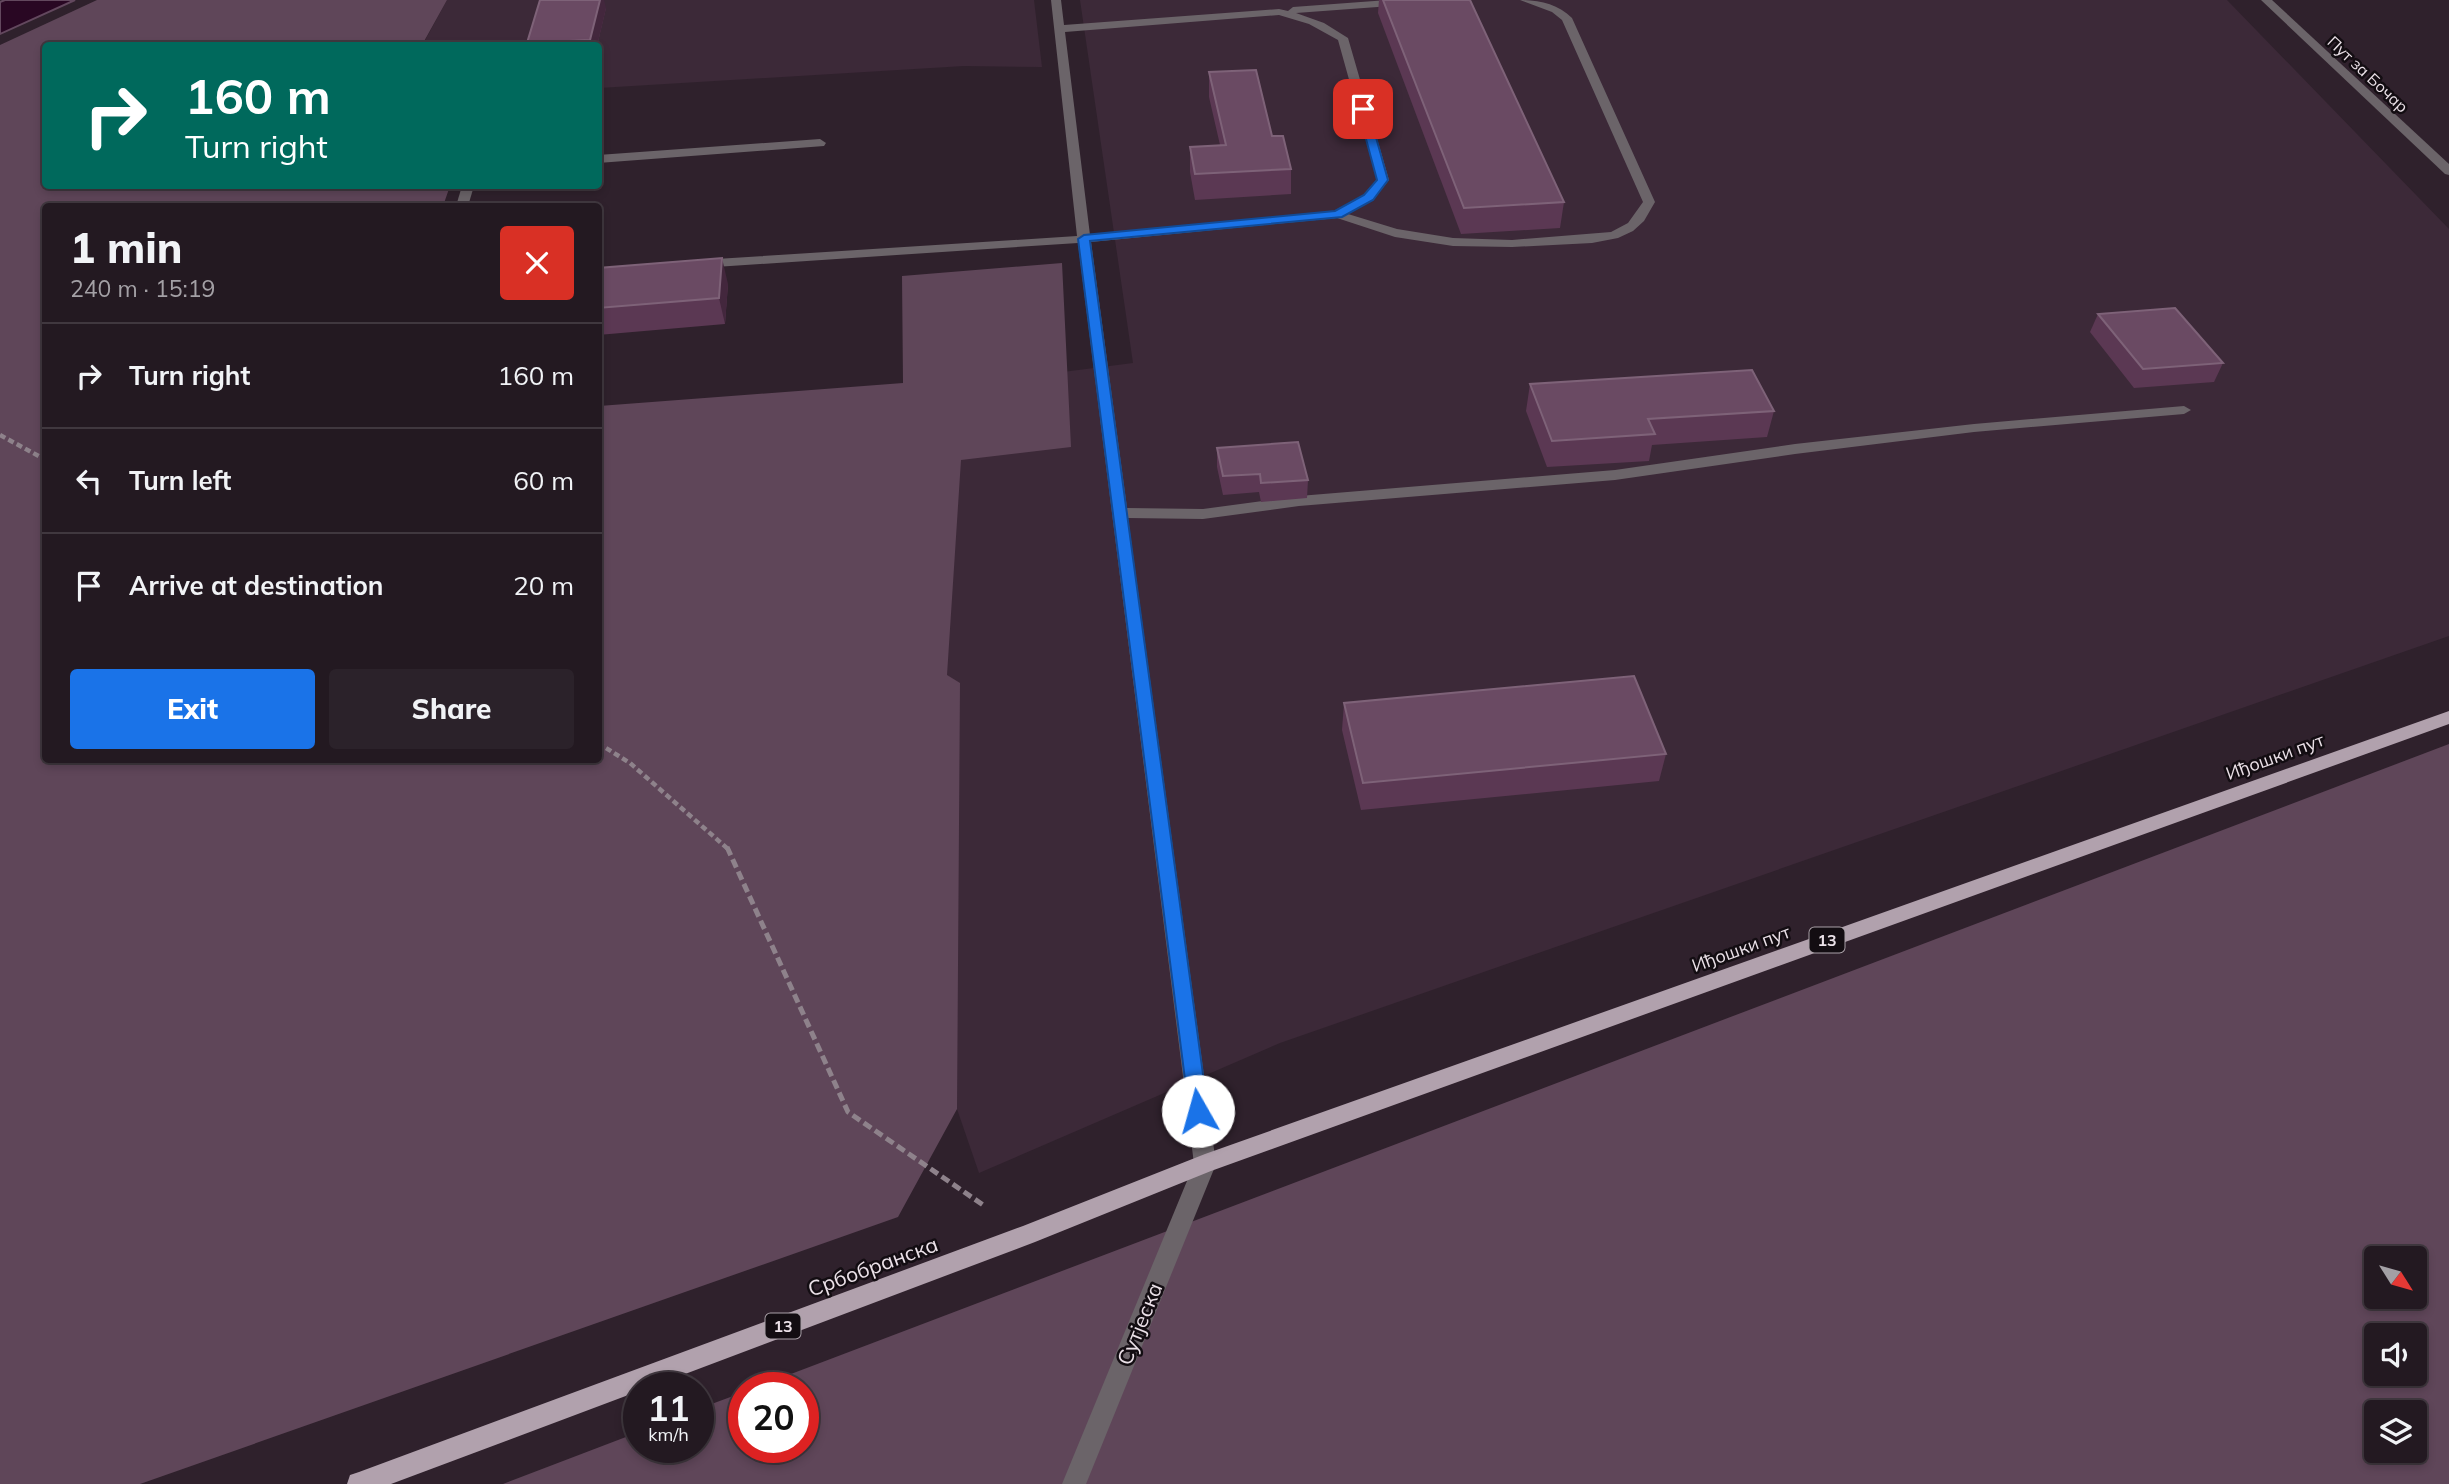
<!DOCTYPE html>
<meta charset="utf-8">
<style>
body{margin:0;font-family:Mulish,sans-serif;background:#2b222a;color:#f1f3f6;height:100vh;display:flex;flex-direction:column;font-size:26px;white-space:nowrap}
*{box-sizing:border-box;margin:0}
p{font-size:23px;color:#a3a0a5}
.icon{flex:none;width:38px;height:38px;fill:none;stroke:currentColor;stroke-width:2;stroke-linecap:round;stroke-linejoin:round}
.map{position:relative;flex:1;overflow:hidden}
.panel{position:absolute;left:42px;top:203px;width:560px;height:560px;display:flex;flex-direction:column;background:#231921;border-radius:7px;box-shadow:0 4px 10px #0003,0 0 0 2px #40383f}
.panel>*{flex:none}
.hud{position:absolute;left:42px;top:42px;width:560px;height:147px;border-radius:7px;box-shadow:0 4px 10px #0003,0 0 0 2px #40383f;background:#00695c;color:#fff;overflow:hidden}
.needle{width:46px;rotate:127deg}
.buttons{position:absolute;left:2364px;top:1246px;display:grid;gap:14px}
.buttons a{display:grid;place-items:center;width:63px;height:63px;border-radius:7px;background:#231921;box-shadow:0 4px 10px #0003,0 0 0 2px #40383f;font-size:35px}
.speed{position:absolute;left:623px;top:1372px;display:flex;gap:14px;font-size:35px;font-weight:700;text-align:center}
.speed>*{display:grid;place-content:center;width:91px;height:91px;border-radius:50%;background:#231921;box-shadow:0 4px 10px #0003,0 0 0 2px #40383f;line-height:1}
.speed small{font-size:18px;font-weight:400}
.speed .limit{border:10px solid #d22;background:#fff;color:#111}
.pin{position:absolute;display:grid;place-items:center;width:60px;height:60px;color:#fff;margin:-30px;border-radius:14px;box-shadow:0 4px 10px #0006}
.me{position:absolute;width:77px;margin:-38px;rotate:353deg;stroke-linejoin:round;filter:drop-shadow(0 0 5px #0008)}
.turn{display:flex;align-items:center;gap:24px;height:147px;padding:0 28px;font-size:32px}
.turn .icon{width:91px;height:91px;stroke-width:2.5}
.turn b{display:block;font-size:49px;line-height:60px}
.round{display:grid;place-items:center;flex:none;width:74px;height:74px;border-radius:7px;background:#2b222a}
.head{display:flex;align-items:center;justify-content:space-between;height:119px;padding:0 28px}
h1{font-size:42px;font-weight:800;line-height:52px}
.button{display:flex;gap:14px;margin-top:auto;padding:14px 28px}
.button a{flex:1;height:80px;border-radius:7px;background:#1a73e8;color:#fff;font-size:28px;font-weight:800;line-height:80px;text-align:center}
.button a+a{background:#2b222a;color:#f1f3f6}
ul{padding:0;list-style:none}
li{display:flex;align-items:center;gap:21px;height:105px;padding:0 28px;border-top:2px solid #40383f}
li div{flex:1}
li b{display:block;font-size:26px}
li em{font-style:normal}
.map>svg:first-child{display:block}
.built{fill:#3c2938}
.green{fill:#5f4659;fill-rule:evenodd}
.water{fill:#290723;stroke:#63485e;stroke-width:2}
.lines{fill:none;stroke-linecap:round;stroke-linejoin:round}
.path-far1{stroke:#8e828b;stroke-width:4.5;stroke-dasharray:6 3.5;stroke-linecap:butt}
.path{stroke:#8e828b;stroke-width:5;stroke-dasharray:9 4.5;stroke-linecap:butt}
.service{fill:#6b6469;fill-rule:evenodd}
.minor{fill:#6b6469;fill-rule:evenodd}
.primary{fill:#b1a1ad;fill-rule:evenodd}
.wall{fill:#5b3853}
.shaded-wall{fill:#43273d}
.building{fill:#6a4a63;stroke:#7e6278;stroke-width:2}
.route{fill:#1a73e8;stroke:#114b97;stroke-width:2}
.labels{text-anchor:middle;stroke-width:5;stroke-linejoin:round;paint-order:stroke}
.far-street-label{font-size:16px;fill:#ebe1e8;stroke:#130d12}
.shield{fill:#130d12;stroke:#aaa1a8;stroke-width:2}
.shield-label{font-size:16px;font-weight:bold;fill:#ebe1e8}
.street-label{font-size:18px;fill:#ebe1e8;stroke:#130d12}
.near-street-label{font-size:21px;fill:#ebe1e8;stroke:#130d12}
</style>
<div class="map">
<svg width="2449" height="1484" viewBox="0 0 2449 1484">
<rect width="100%" height="100%" fill="#2f212c"/>
<g class="built">
<polygon points="447,0 1034,0 1042,67 964,66 599,88 598,46 422,46"/>
<polygon points="1080,0 2227,0 2449,229 2449,636 1280,1043 979,1173 957,1109 938,388 1133,363"/>
</g>
<g class="green">
<polygon points="97,0 447,0 422,45 46,46 46,186 450,186 443,206 46,206 46,760 598,760 599,406 903,383 902,276 1062,263 1071,447 961,460 947,675 960,683 957,1109 898,1217 140,1484 0,1484 0,45"/>
<path d="M2449,744v740h-1946l136,-52v15h59v-38l46,-17v55h59v-59h-49zM2376,1258h39v39h-39zM2376,1335h39v39h-39zM2376,1412h39v39h-39z"/>
</g>
<polygon class="water" points="5,0 75,0 0,34 0,2"/>
<g class="lines">
<g class="path-far1">
<polyline points="0,435 46,460"/>
<polyline points="598,743 630,763 728,849"/>
</g>
<polyline class="path" points="727,847 848,1112 986,1207"/>
<g class="service">
<path d="M1051,0h10l3,25 215,-16 9,2 5,-4 95,-7h49l-5,3 -136,10 28,10 24,15 41,142 -16,20 -25,14 49,15 56,9 59,2 99,-8 17,-9 15,-21 -81,-182 -10,-8 -32,-12c19,0 38,4 52,18l83,184 -11,19 -11,10 -15,7 -26,5 -80,4 -59,-1 -58,-9 -58,-19 -246,24 36,266 76,1 96,-13 316,-26 180,-26 179,-20 210,-18 7,4 -7,4 -210,18 -179,22 -180,26 -316,26 -96,13 -75,-1 88,646 -3,7 -8,3 -8,-3 -3,-7 -116,-921 -378,25 -7,-4 7,-4 377,-24zM1279,15l30,9 29,16 39,140 -12,14 -30,17 -245,24 -25,-203z"/>
<polygon points="820,139 826,143 824,146 598,163 598,155"/>
<polygon points="462,186 474,186 468,206 456,206"/>
</g>
<g class="minor">
<polygon points="2261,0 2272,0 2449,164 2449,175 2445,174"/>
<polygon points="1205,1154 1213,1157 1216,1164 1086,1484 1062,1484 1194,1164 1197,1157"/>
</g>
<polygon class="primary" points="2449,711 2449,724 1211,1171 1035,1242 648,1388 639,1388 639,1391 391,1484 347,1484 350,1475 359,1472 1023,1226 1205,1154"/>
</g>
<g class="wall">
<polygon points="1379,0 1470,0 1564,202 1560,228 1461,234 1378,13"/>
<polygon points="606,8 597,46 527,46 527,43"/>
<polygon points="1209,72 1272,136 1291,169 1291,194 1195,200 1190,172 1190,147 1220,145 1209,97"/>
<polygon points="598,268 728,284 725,324 598,335"/>
<polygon points="2098,314 2223,363 2214,382 2134,388 2090,332"/>
<polygon points="1530,384 1774,411 1767,437 1652,445 1649,461 1547,467 1526,411"/>
<polygon points="1217,448 1308,480 1307,498 1261,502 1259,492 1223,495 1217,467"/>
<polygon points="1344,703 1666,754 1659,781 1361,810 1342,730"/>
</g>
<g class="shaded-wall">
<polygon points="600,0 604,0 606,8 597,46 591,46 590,40"/>
<polygon points="722,258 728,284 725,324 719,298"/>
</g>
<g class="building">
<polygon points="540,0 600,0 590,40 527,43"/>
<polygon points="1383,0 1470,0 1564,202 1464,208"/>
<polygon points="1256,70 1272,136 1283,136 1291,169 1195,174 1190,147 1226,145 1209,72"/>
<polygon points="722,258 719,298 598,308 598,268"/>
<polygon points="2175,308 2223,363 2143,369 2098,314"/>
<polygon points="1752,370 1774,411 1648,419 1655,434 1552,441 1530,384"/>
<polygon points="1298,442 1308,480 1261,483 1260,474 1223,476 1217,448"/>
<polygon points="1634,676 1666,754 1363,783 1344,703"/>
</g>
<polygon class="route" points="1363,106 1368,109 1388,180 1373,200 1342,217 1090,241 1208,1111 1205,1117 1198,1120 1192,1117 1189,1111 1078,239 1084,235 1335,211 1364,195 1377,180 1358,109"/>
<g class="labels">
<g class="far-street-label">
<text transform="translate(2368 74) rotate(43)" y="6">Пут за Бочар</text>
</g>
<g class="shield">
<rect x="1809.5" y="927.5" width="35" height="25" rx="5"/>
<rect x="765.5" y="1313.5" width="35" height="25" rx="5"/>
</g>
<g class="shield-label">
<text x="1827" y="946">13</text>
<text x="783" y="1332">13</text>
</g>
<g class="street-label">
<text transform="translate(2275 757) rotate(-20)" y="6">Иђошки пут</text>
<text transform="translate(1741 949) rotate(-20)" y="6">Иђошки пут</text>
</g>
<g class="near-street-label">
<text transform="translate(873 1267) rotate(-20)" y="7">Србобранска</text>
<text transform="translate(1140 1324) rotate(-68)" y="7">Сутјеска</text>
</g>
</g>
</svg>
<div class="buttons">
<a><svg class="needle" viewBox="-14 -14 28 28"><path d="M0-13l5 13h-10z" fill="#e53935"/><path d="M0 13l5-13h-10z" fill="#a3a0a5"/></svg></a>
<a><svg class="icon" aria-label="sound" viewBox="0 0 24 24"><path d="M4 9h4l5-4v14l-5-4H4zM17 9q2 3 0 6"/></svg></a>
<a><svg class="icon" aria-label="layers" viewBox="0 0 24 24"><path d="M12 4l9 5-9 5-9-5zM3 14l9 5 9-5"/></svg></a>
</div>
<div class="speed"><div>11<small>km/h</small></div><div class="limit">20</div></div>
<div class="pin" style="left:1363px;top:109px;background:#d93025"><svg class="icon" aria-label="arrive" viewBox="0 0 24 24"><path d="M6 21V4h12l-3 4 3 4H6"/></svg></div>
<svg class="me" style="left:1198px;top:1111px" viewBox="-20 -20 40 40"><circle r="19" fill="#fff"/><path d="M0-13L10 11 0 6-10 11z" fill="#1a73e8"/></svg>
<div class="hud">
<div class="turn"><svg class="icon" aria-label="right" viewBox="0 0 24 24"><path d="M7 20v-9h11M14 6l5 5-5 5"/></svg><div><b>160 m</b>Turn right</div></div>
</div>
<section class="panel">
<div class="head"><div><h1>1 min</h1><p>240 m · 15:19</p></div><a class="round" style="background:#d93025;color:#fff"><svg class="icon" aria-label="close" viewBox="0 0 24 24"><path d="M6 6l12 12M18 6L6 18"/></svg></a></div>
<ul>
<li><svg class="icon" aria-label="right" viewBox="0 0 24 24"><path d="M7 20v-9h11M14 6l5 5-5 5"/></svg><div><b>Turn right</b></div><em>160 m</em></li>
<li><svg class="icon" aria-label="left" viewBox="0 0 24 24"><path d="M17 20v-9H6M10 6l-5 5 5 5"/></svg><div><b>Turn left</b></div><em>60 m</em></li>
<li><svg class="icon" aria-label="arrive" viewBox="0 0 24 24"><path d="M6 21V4h12l-3 4 3 4H6"/></svg><div><b>Arrive at destination</b></div><em>20 m</em></li>
</ul>
<div class="button"><a>Exit</a><a>Share</a></div>
</section>
</div>
